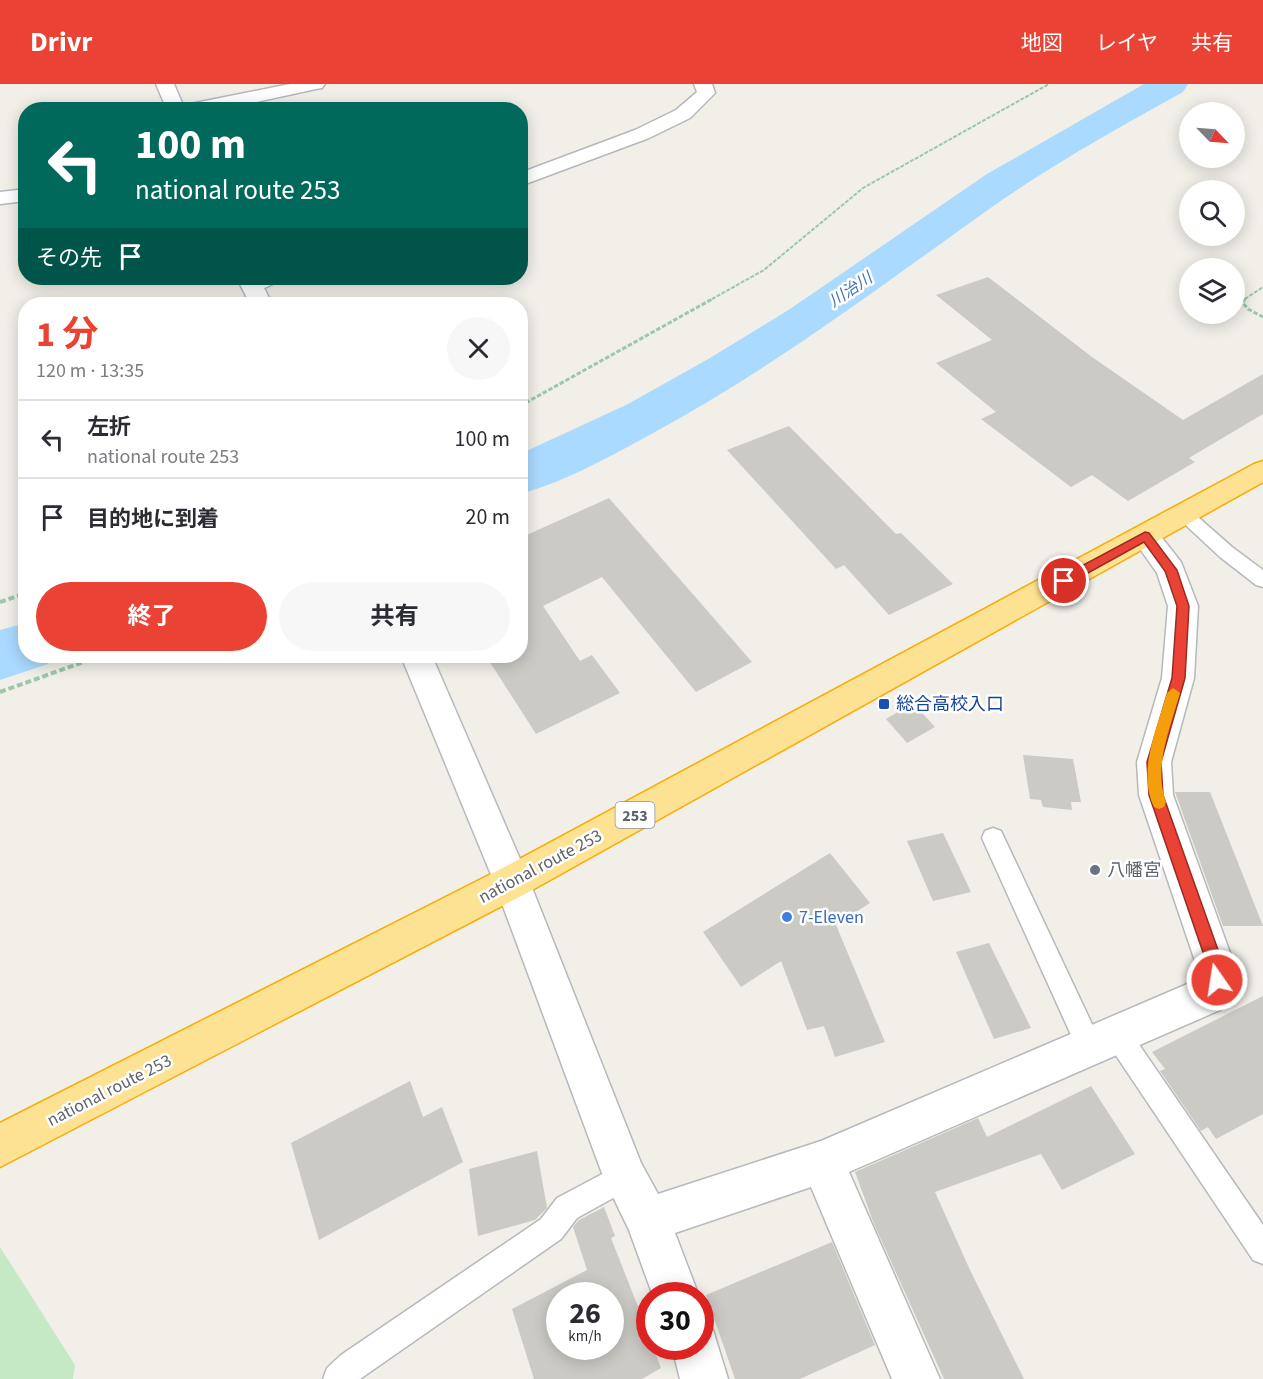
<!DOCTYPE html>
<html lang="ja">
<meta charset="utf-8">
<style>
body{margin:0;font-family:"Source Sans 3","Noto Sans JP",sans-serif;background:#f7f7f7;color:#2b2b33;height:100vh;display:flex;flex-direction:column;font-size:22px;white-space:nowrap}
*{box-sizing:border-box;margin:0}
p{font-size:20px;color:#7c7c81}
.icon{flex:none;width:33px;height:33px;fill:none;stroke:currentColor;stroke-width:2;stroke-linecap:round;stroke-linejoin:round}
.map{position:relative;flex:1;overflow:hidden}
.sheet{position:absolute;left:18px;top:213px;width:510px;height:366px;display:flex;flex-direction:column;background:#fff;border-radius:24px;box-shadow:0 3px 15px #0003}
.sheet>*{flex:none}
.top-card{position:absolute;left:18px;top:18px;width:510px;height:183px;border-radius:24px;box-shadow:0 3px 15px #0003;background:#00695c;color:#fff;overflow:hidden}
.needle{width:39px;rotate:115deg}
.buttons{position:absolute;left:1179px;top:18px;display:grid;gap:12px}
.buttons a{display:grid;place-items:center;width:66px;height:66px;border-radius:50%;background:#fff;box-shadow:0 3px 15px #0003;font-size:30px}
.speed{position:absolute;left:546px;top:1198px;display:flex;gap:12px;font-size:30px;font-weight:700;text-align:center}
.speed>*{display:grid;place-content:center;width:78px;height:78px;border-radius:50%;background:#fff;box-shadow:0 3px 15px #0003;line-height:1}
.speed small{font-size:15px;font-weight:400}
.speed .limit{border:9px solid #d22;background:#fff;color:#111}
.pin{position:absolute;display:grid;place-items:center;width:51px;height:51px;color:#fff;margin:-26px;border:3px solid #fff;border-radius:50%;box-shadow:0 2px 6px #0007}
.me{position:absolute;width:66px;margin:-33px;rotate:347deg;stroke-linejoin:round;filter:drop-shadow(0 0 4px #0008)}
.turn{display:flex;align-items:center;gap:21px;height:126px;padding:0 18px;font-size:27px}
.turn .icon{width:78px;height:78px;stroke-width:2.5}
.turn b{display:block;font-size:42px;line-height:51px}
.then{display:flex;align-items:center;height:57px;padding:0 18px;background:#0003;gap:12px;font-size:22px}
.round{display:grid;place-items:center;flex:none;width:63px;height:63px;border-radius:32px;background:#f7f7f7}
.headline{display:flex;align-items:center;justify-content:space-between;height:102px;padding:0 18px}
h1{font-size:36px;font-weight:700;line-height:45px;color:#ea4335}
.primary-button{display:flex;gap:12px;margin-top:auto;padding:12px 18px}
.primary-button a{flex:1;height:69px;border-radius:36px;background:#ea4335;color:#fff;font-size:24px;font-weight:700;line-height:69px;text-align:center}
.primary-button a+a{background:#f7f7f7;color:#2b2b33}
ul{padding:0;list-style:none}
li{display:flex;align-items:center;gap:18px;height:78px;padding:0 18px;border-top:2px solid #e1e1e2}
li div{flex:1}
li b{display:block;font-size:22px}
li em{font-style:normal}
header{display:flex;align-items:center;gap:36px;box-sizing:border-box;height:84px;padding:0 30px;background:#ea4335;color:#fff}
header strong{font-size:28px}
nav{display:flex;gap:33px;margin-inline-start:auto;font-size:21px}
.map>svg:first-child{display:block}
.green{fill:#c5e8c5}
.lines{fill:none;stroke-linecap:round;stroke-linejoin:round}
.river{fill:#aadaff;fill-rule:evenodd}
.building{fill:#cccac5;fill-rule:evenodd}
.lane-casing{stroke:#b5b8bc;stroke-width:3}
.street-casing{stroke:#b5b8bc;stroke-width:3}
.secondary-casing{stroke:#b6babf;stroke-width:3}
.highway-casing{stroke:#f9ab00;stroke-width:3}
.path-far2{stroke:#9cc7a9;stroke-width:2;stroke-dasharray:4 1.5;stroke-linecap:butt}
.path-far1{stroke:#9cc7a9;stroke-width:3;stroke-dasharray:4.5 2;stroke-linecap:butt}
.path{stroke:#9cc7a9;stroke-width:4;stroke-dasharray:6 3;stroke-linecap:butt}
.lane{fill:#fff;fill-rule:evenodd}
.street{fill:#fff;fill-rule:evenodd}
.secondary{fill:#fff;fill-rule:evenodd}
.highway{fill:#fde293;fill-rule:evenodd}
.route{fill:#ea4335;stroke:#982c22;stroke-width:1.5}
.slow{fill:#f59e0b}
.transit-dot{fill:#1a4fb4;stroke:#fff;stroke-width:2}
.worship-dot{fill:#6b7280;stroke:#fff;stroke-width:2}
.shop-dot{fill:#3f7fe0;stroke:#fff;stroke-width:2}
.labels{text-anchor:middle;stroke-width:5;stroke-linejoin:round;paint-order:stroke}
.far-water-label{font-size:16px;font-style:italic;fill:#4174aa;stroke:#fff}
.shield{fill:#fff;stroke:#8f9295;stroke-width:1.5}
.shield-label{font-size:16px;font-weight:bold;fill:#5f6368}
.transit-label{font-size:18px;fill:#164399;stroke:#fff;text-anchor:start}
.street-label{font-size:18px;fill:#5f6368;stroke:#fff}
.worship-label{font-size:18px;fill:#5b616d;stroke:#fff;text-anchor:start}
.shop-label{font-size:18px;fill:#366cbe;stroke:#fff;text-anchor:start}
</style>
<header>
<strong>Drivr</strong>
<nav><a>地図</a><a>レイヤ</a><a>共有</a></nav>
</header>
<div class="map">
<svg width="1263" height="1295" viewBox="0 0 1263 1295">
<rect width="100%" height="100%" fill="#f1efe8"/>
<polygon class="green" points="0,1163 75,1281 73,1295 0,1295"/>
<g class="lines">
<g class="river">
<path d="M1144,0h44l-5,8c-65,36 -130,72 -191,115 -114,81 -224,165 -348,231 -39,21 -80,44 -124,56v-40l108,-50 82,-46 80,-49 197,-135z"/>
<polygon points="26,539 26,572 53,572 48,580 0,596 0,546"/>
</g>
</g>
<g class="building">
<polygon points="988,193 1092,273 1183,336 1263,290 1263,330 1189,374 1195,378 1128,417 1092,391 1071,403 981,335 996,328 936,279 992,256 936,211"/>
<polygon points="789,342 896,450 901,449 953,500 889,531 844,481 836,485 727,366"/>
<polygon points="609,414 752,578 696,608 602,493 543,522 580,577 592,571 620,609 536,650 486,572 520,572 520,454"/>
<polygon points="913,619 935,643 907,659 886,635"/>
<polygon points="1023,671 1073,675 1081,718 1071,718 1072,726 1043,723 1041,716 1030,715"/>
<polygon points="1175,708 1210,708 1263,842 1223,842"/>
<polygon points="943,749 971,808 933,817 907,757"/>
<polygon points="830,769 870,819 836,841 885,958 835,973 824,942 807,946 781,877 741,903 703,848"/>
<polygon points="989,859 1031,944 994,955 956,868"/>
<polygon points="1263,912 1263,1030 1216,1055 1208,1043 1201,1047 1160,987 1165,985 1152,968"/>
<polygon points="410,997 423,1033 442,1023 463,1078 319,1156 291,1059"/>
<polygon points="1091,1002 1135,1070 1062,1106 1041,1070 935,1108 970,1186 1024,1295 944,1295 874,1140 855,1088 978,1034 987,1053"/>
<polygon points="537,1067 547,1124 535,1136 478,1152 469,1085"/>
<path d="M604,1123l11,29 -4,2 39,99v10h3l8,21 -19,11h-108l-22,-70 75,-39 -14,-43 6,-7zM560,1212h50v51h-50z"/>
<polygon points="832,1158 875,1261 800,1295 735,1295 706,1211"/>
</g>
<g class="lines">
<defs>
<g id="lane">
<polygon points="1184,424 1190,426 1232,463 1263,486 1263,503 1256,501 1220,473 1178,434 1175,430 1178,426"/>
<polygon points="993,744 1001,747 1099,955 1103,964 1099,973 1090,977 1081,973 982,754 985,747"/>
<polygon points="1118,939 1127,943 1263,1141 1263,1180 1253,1176 1109,961 1105,952 1109,943"/>
<polygon points="625,1078 635,1082 639,1092 635,1102 577,1134 561,1155 360,1295 323,1295 327,1284 341,1271 541,1135 557,1114"/>
</g>
<g id="street">
<polygon points="290,0 325,0 322,4 316,5 219,26 181,26 183,22 190,20"/>
<polygon points="694,0 712,0 715,9 690,34 649,54 520,102 520,89 635,46 676,26 697,8"/>
<polygon points="26,105 26,117 0,120 0,108"/>
<path d="M248,194h31c-7,10 -25,14 -36,11l-3,-5z"/>
<path d="M1145,442l10,3 26,33 17,44 -4,72 -23,84 2,33 61,169c3,21 -2,28 -14,46l-371,162 91,207h-48l-81,-192 -136,46 24,63h-46l-24,-66 -26,-54 -109,-294 5,-12 13,-5 13,5 116,293 17,31 163,-53 371,-159 5,-7 -1,-11 -57,-169 -2,-33 25,-84 6,-72 -11,-33 -26,-37 4,-7z"/>
<polygon points="700,1241 713,1246 728,1295 680,1295 672,1263 700,1263"/>
</g>
<g id="secondary">
<polygon points="156,0 174,0 185,26 167,26"/>
<polygon points="237,194 259,194 272,220 250,220"/>
<polygon points="401,572 432,572 530,798 525,810 512,815 499,810"/>
</g>
<polygon id="highway" points="1263,377 1263,398 525,810 0,1083 0,1039 499,786 1254,380"/>
</defs>
<use href="#lane" class="lane-casing"/>
<use href="#street" class="street-casing"/>
<use href="#secondary" class="secondary-casing"/>
<use href="#highway" class="highway-casing"/>
<g class="path-far2">
<polyline points="712,215 764,186 863,104 1049,0"/>
<polyline points="1245,215 1263,203"/>
</g>
<g class="path-far1">
<polyline points="1245,214 1243,219 1248,225 1263,233"/>
<polyline points="520,322 714,214"/>
</g>
<g class="path">
<polyline points="0,518 26,509"/>
<polyline points="0,608 100,572"/>
</g>
<use href="#lane" class="lane"/>
<use href="#street" class="street"/>
<use href="#secondary" class="secondary"/>
<use href="#highway" class="highway"/>
</g>
<polygon class="route" points="1145,448 1149,449 1177,486 1189,522 1185,594 1161,678 1163,711 1223,880 1225,896 1223,901 1217,904 1212,901 1207,880 1149,711 1147,678 1172,594 1177,522 1165,487 1144,458 1068,500 1064,501 1057,497 1059,494"/>
<path class="slow" d="M1173,604l7,5c-10,35 -27,74 -14,109l-2,5 -5,2 -5,-2c-17,-36 3,-78 13,-114z"/>
<rect class="transit-dot" x="878" y="614" width="12" height="12" rx="3"/>
<circle class="worship-dot" cx="1095" cy="786" r="6"/>
<circle class="shop-dot" cx="787" cy="833" r="6"/>
<g class="labels">
<g class="far-water-label">
<text transform="translate(850 205) rotate(-34)" y="6">川治川</text>
</g>
<rect class="shield" x="615.5" y="718" width="39" height="26" rx="4.5"/>
<g class="shield-label">
<text x="635" y="737">253</text>
</g>
<g class="transit-label">
<text x="896" y="626">総合高校入口</text>
</g>
<g class="street-label">
<text transform="translate(540 782) rotate(-28)" y="6">national route 253</text>
<text transform="translate(109 1006) rotate(-27)" y="6">national route 253</text>
</g>
<g class="worship-label">
<text x="1107" y="792">八幡宮</text>
</g>
<g class="shop-label">
<text x="799" y="839">7-Eleven</text>
</g>
</g>
</svg>
<div class="buttons">
<a><svg class="needle" viewBox="-14 -14 28 28"><path d="M0-13l5 13h-10z" fill="#e53935"/><path d="M0 13l5-13h-10z" fill="#7c7c81"/></svg></a>
<a><svg class="icon" aria-label="search" viewBox="0 0 24 24"><circle cx="10" cy="10" r="6"/><path d="M15 15l6 6"/></svg></a>
<a><svg class="icon" aria-label="layers" viewBox="0 0 24 24"><path d="M12 4l9 5-9 5-9-5zM3 14l9 5 9-5"/></svg></a>
</div>
<div class="speed"><div>26<small>km/h</small></div><div class="limit">30</div></div>
<div class="pin" style="left:1064px;top:497px;background:#d93025"><svg class="icon" aria-label="arrive" viewBox="0 0 24 24"><path d="M6 21V4h12l-3 4 3 4H6"/></svg></div>
<svg class="me" style="left:1217px;top:896px" viewBox="-20 -20 40 40"><circle r="17" fill="#ea4335" stroke="#fff" stroke-width="3"/><path d="M0-11L8 9 0 5-8 9z" fill="#fff"/></svg>
<div class="top-card">
<div class="turn"><svg class="icon" aria-label="left" viewBox="0 0 24 24"><path d="M17 20v-9H6M10 6l-5 5 5 5"/></svg><div><b>100 m</b>national route 253</div></div>
<div class="then">その先<svg class="icon" aria-label="arrive" viewBox="0 0 24 24"><path d="M6 21V4h12l-3 4 3 4H6"/></svg></div>
</div>
<section class="sheet">
<div class="headline"><div><h1>1 分</h1><p>120 m · 13:35</p></div><a class="round"><svg class="icon" aria-label="close" viewBox="0 0 24 24"><path d="M6 6l12 12M18 6L6 18"/></svg></a></div>
<ul>
<li><svg class="icon" aria-label="left" viewBox="0 0 24 24"><path d="M17 20v-9H6M10 6l-5 5 5 5"/></svg><div><b>左折</b><p>national route 253</p></div><em>100 m</em></li>
<li><svg class="icon" aria-label="arrive" viewBox="0 0 24 24"><path d="M6 21V4h12l-3 4 3 4H6"/></svg><div><b>目的地に到着</b></div><em>20 m</em></li>
</ul>
<div class="primary-button"><a>終了</a><a>共有</a></div>
</section>
</div>
